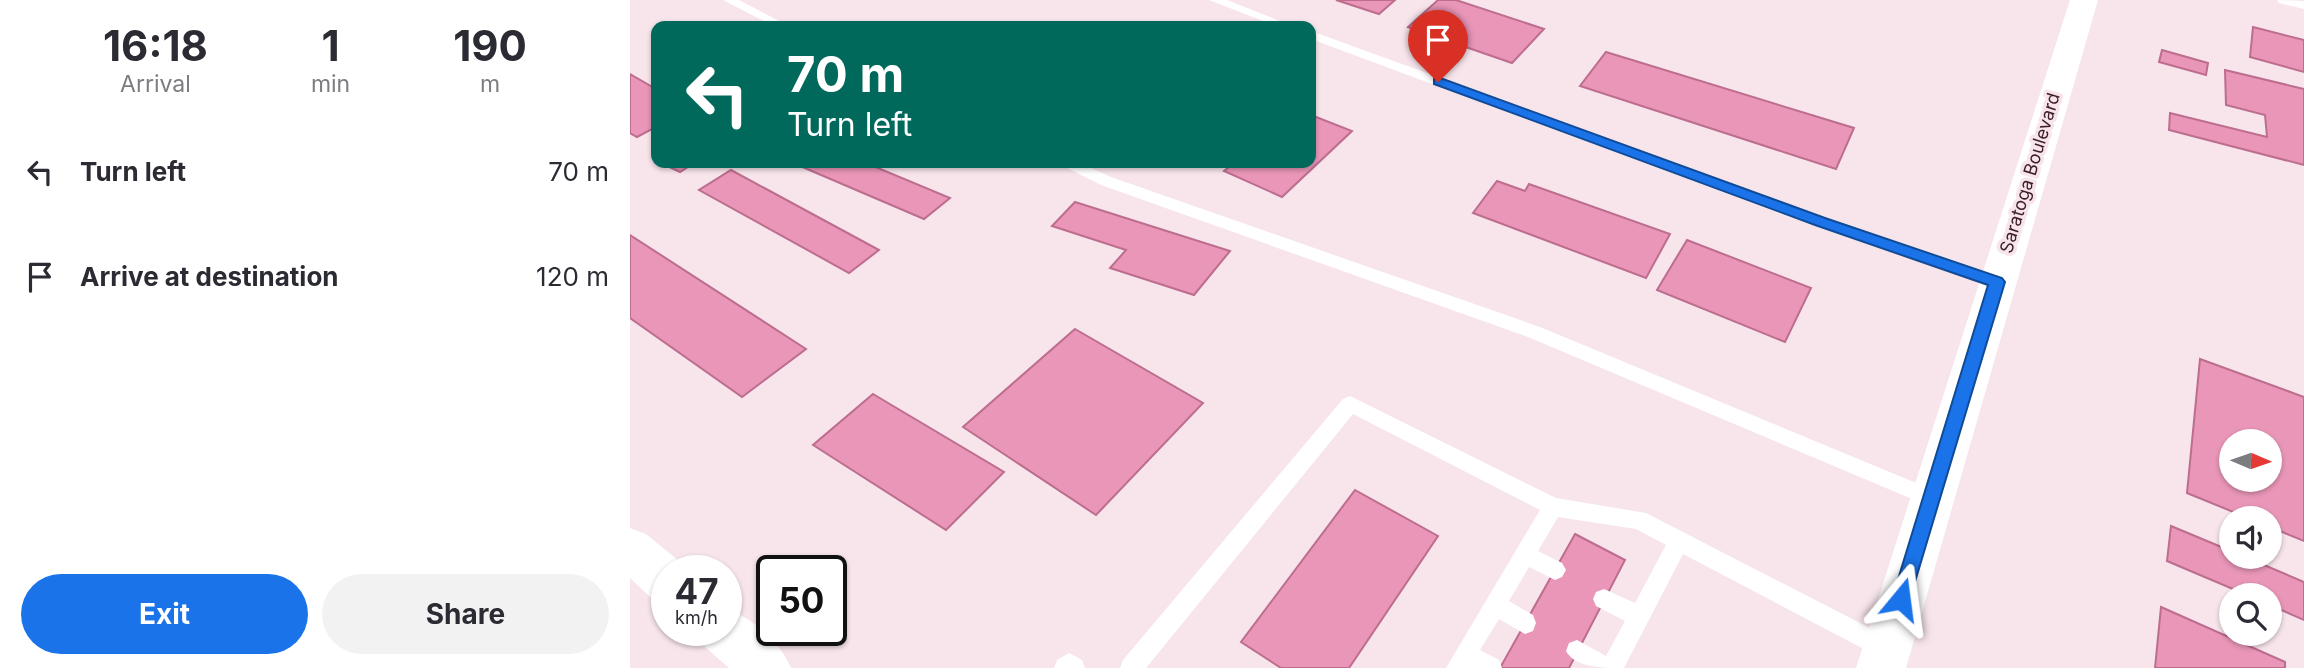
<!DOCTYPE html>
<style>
body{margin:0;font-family:Inter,sans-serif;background:#f2f2f3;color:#2b2b33;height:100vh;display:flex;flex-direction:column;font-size:26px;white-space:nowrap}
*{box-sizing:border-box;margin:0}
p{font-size:23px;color:#7c7c81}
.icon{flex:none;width:38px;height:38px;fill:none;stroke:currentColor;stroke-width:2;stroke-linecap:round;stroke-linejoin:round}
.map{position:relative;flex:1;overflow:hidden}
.side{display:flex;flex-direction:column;background:#fff;width:630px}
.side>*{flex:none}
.hud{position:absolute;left:21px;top:21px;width:665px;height:147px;border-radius:14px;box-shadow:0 2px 5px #0004;background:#00695c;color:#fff;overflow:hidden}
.needle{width:46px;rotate:92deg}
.buttons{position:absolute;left:1589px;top:429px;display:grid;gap:14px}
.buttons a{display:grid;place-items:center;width:63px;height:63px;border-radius:50%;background:#fff;box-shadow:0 2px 5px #0004;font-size:35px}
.speed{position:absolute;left:21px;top:555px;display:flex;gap:14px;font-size:35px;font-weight:700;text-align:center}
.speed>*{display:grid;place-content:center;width:91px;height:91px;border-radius:50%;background:#fff;box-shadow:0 2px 5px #0004;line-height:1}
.speed small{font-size:18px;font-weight:400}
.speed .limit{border:4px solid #111;border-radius:10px;background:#fff;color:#111}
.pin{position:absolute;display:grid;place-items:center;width:60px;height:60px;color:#fff;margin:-72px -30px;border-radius:50% 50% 50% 0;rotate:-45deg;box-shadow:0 0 7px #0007}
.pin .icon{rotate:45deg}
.me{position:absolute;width:77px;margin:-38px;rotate:16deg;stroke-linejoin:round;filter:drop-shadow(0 0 5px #0008)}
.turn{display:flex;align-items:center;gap:24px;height:147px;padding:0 21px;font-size:32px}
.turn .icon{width:91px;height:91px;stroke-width:2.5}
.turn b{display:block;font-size:49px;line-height:60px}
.eta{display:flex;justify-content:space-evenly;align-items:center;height:119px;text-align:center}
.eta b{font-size:42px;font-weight:700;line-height:49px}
.primary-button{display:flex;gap:14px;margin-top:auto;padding:14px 21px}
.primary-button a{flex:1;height:80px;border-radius:42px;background:#1a73e8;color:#fff;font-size:28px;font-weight:700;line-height:80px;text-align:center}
.primary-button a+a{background:#f2f2f3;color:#2b2b33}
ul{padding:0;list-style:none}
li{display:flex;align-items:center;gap:21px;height:105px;padding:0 21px}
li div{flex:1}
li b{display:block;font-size:26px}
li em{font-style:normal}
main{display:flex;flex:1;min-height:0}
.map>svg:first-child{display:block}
.building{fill:#e996b8;stroke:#bd6d8e;stroke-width:2;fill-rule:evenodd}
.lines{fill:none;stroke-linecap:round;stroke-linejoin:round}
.service{fill:#fff;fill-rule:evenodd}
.secondary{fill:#fff;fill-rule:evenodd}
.route{fill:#1a73e8;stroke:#114b97;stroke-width:2}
.labels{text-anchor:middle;stroke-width:7;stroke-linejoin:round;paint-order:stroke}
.street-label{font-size:18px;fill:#3e1d2b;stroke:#f7e5eb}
</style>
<main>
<section class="side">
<div class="eta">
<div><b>16:18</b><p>Arrival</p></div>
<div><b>1</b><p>min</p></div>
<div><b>190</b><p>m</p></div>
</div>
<ul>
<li><svg class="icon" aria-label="left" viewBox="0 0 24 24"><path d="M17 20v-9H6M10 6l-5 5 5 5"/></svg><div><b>Turn left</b></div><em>70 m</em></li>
<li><svg class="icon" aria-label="arrive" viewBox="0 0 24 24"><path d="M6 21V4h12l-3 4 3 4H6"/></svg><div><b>Arrive at destination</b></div><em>120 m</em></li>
</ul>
<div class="primary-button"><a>Exit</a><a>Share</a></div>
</section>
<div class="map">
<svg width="1674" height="668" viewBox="0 0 1674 668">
<rect width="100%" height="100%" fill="#f7e5eb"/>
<g class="building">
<polygon points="706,0 765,0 749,14"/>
<polygon points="808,0 826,0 914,29 882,63 778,27"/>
<polygon points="1623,27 1674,40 1674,72 1620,57"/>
<polygon points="1532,50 1578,63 1576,75 1529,62"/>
<polygon points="976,52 1224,128 1206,169 950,86"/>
<polygon points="1595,70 1674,89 1674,165 1539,130 1540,113 1637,137 1635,115 1596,105"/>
<polygon points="0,74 26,89 26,127 7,137 0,133"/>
<polygon points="681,115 722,131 652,197 594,171 604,163 681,163"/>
<polygon points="31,163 64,163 50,172"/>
<polygon points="163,163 236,163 320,198 294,219"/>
<polygon points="101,170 249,250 219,273 69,190"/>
<polygon points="867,181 895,191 899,184 1040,234 1016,278 843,213"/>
<polygon points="445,202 600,251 564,295 480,268 496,250 422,226"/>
<polygon points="0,235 176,349 112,397 0,318"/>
<polygon points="1057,240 1181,288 1155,342 1027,290"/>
<polygon points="445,329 573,403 466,515 333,427"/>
<path d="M1570,359l104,38v144l-34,-14v-9h-22l-61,-25zM1601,441h39v39h-39z"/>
<polygon points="243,394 374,472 316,530 183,445"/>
<polygon points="725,490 808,536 719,668 651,668 611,642"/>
<polygon points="1541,526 1601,551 1601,556 1613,556 1674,582 1674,620 1640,605 1640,595 1617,595 1537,561"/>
<polygon points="945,534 995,560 939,668 870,668"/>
<polygon points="1531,607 1655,662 1655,668 1525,668"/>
</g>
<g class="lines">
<g class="service">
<polygon points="93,0 109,0 159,26 143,26"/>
<polygon points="579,0 597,0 663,26 646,26"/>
<polygon points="1647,0 1674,1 1674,9 1649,3"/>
<polygon points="681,31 1196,218 1373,278 1375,282 1367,288 1184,226 681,39"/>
<polygon points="431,163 450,163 481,177 910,327 1308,492 1311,498 1308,504 1301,507 1294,504 898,337 471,185 433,166"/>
<path d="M720,396l206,102 90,15 249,128 3,8 -3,8 -8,3 -8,-3 -196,-103 -59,114c-20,0 -49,0 -58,-17l3,-8 8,-3 29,16 19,-35 -29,-15 -3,-7 3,-7 8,-3 31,14 31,-58 -30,-16 -78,-12 -20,34 24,12 4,7 -4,7 -7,3 -26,-13 -20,34 24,14 3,8 -3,8 -8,3 -26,-15 -19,31 19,10 3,8h-56l94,-158 -187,-96 -207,254h-26l3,-8 220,-261z"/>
<polygon points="439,653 452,660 455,668 424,668 427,660"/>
</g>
<g class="secondary">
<polygon points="1440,0 1468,0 1276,668 1226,668"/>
<polygon points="0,528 16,534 54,565 56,570 37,570 37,603 20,597 0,578"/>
<path d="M96,608c26,10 54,34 65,60h-62l-24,-21 -7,-17h28z"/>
</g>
</g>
<polygon class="route" points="804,79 813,79 1195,218 1372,278 1375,282 1278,605 1271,608 1264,605 1262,599 1358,285 1185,225 804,84"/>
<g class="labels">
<g class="street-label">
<text transform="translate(1400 173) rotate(-73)" y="6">Saratoga Boulevard</text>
</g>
</g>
</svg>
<div class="buttons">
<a><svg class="needle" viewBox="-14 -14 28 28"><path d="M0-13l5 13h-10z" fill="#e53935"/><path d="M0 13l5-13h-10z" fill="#7c7c81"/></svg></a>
<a><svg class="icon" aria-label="sound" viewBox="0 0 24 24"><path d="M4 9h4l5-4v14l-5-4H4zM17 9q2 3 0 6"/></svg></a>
<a><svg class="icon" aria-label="search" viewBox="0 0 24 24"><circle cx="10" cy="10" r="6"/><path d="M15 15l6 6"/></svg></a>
</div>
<div class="speed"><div>47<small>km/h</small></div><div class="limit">50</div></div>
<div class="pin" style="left:808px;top:82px;background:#d93025"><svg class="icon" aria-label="arrive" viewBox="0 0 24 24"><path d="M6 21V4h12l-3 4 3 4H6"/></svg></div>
<svg class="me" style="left:1271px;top:599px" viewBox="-20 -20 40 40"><path d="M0-17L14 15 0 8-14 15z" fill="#1a73e8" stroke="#fff" stroke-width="4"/></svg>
<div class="hud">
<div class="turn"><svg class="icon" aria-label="left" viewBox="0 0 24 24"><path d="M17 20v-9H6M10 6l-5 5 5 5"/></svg><div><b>70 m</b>Turn left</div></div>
</div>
</div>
</main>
